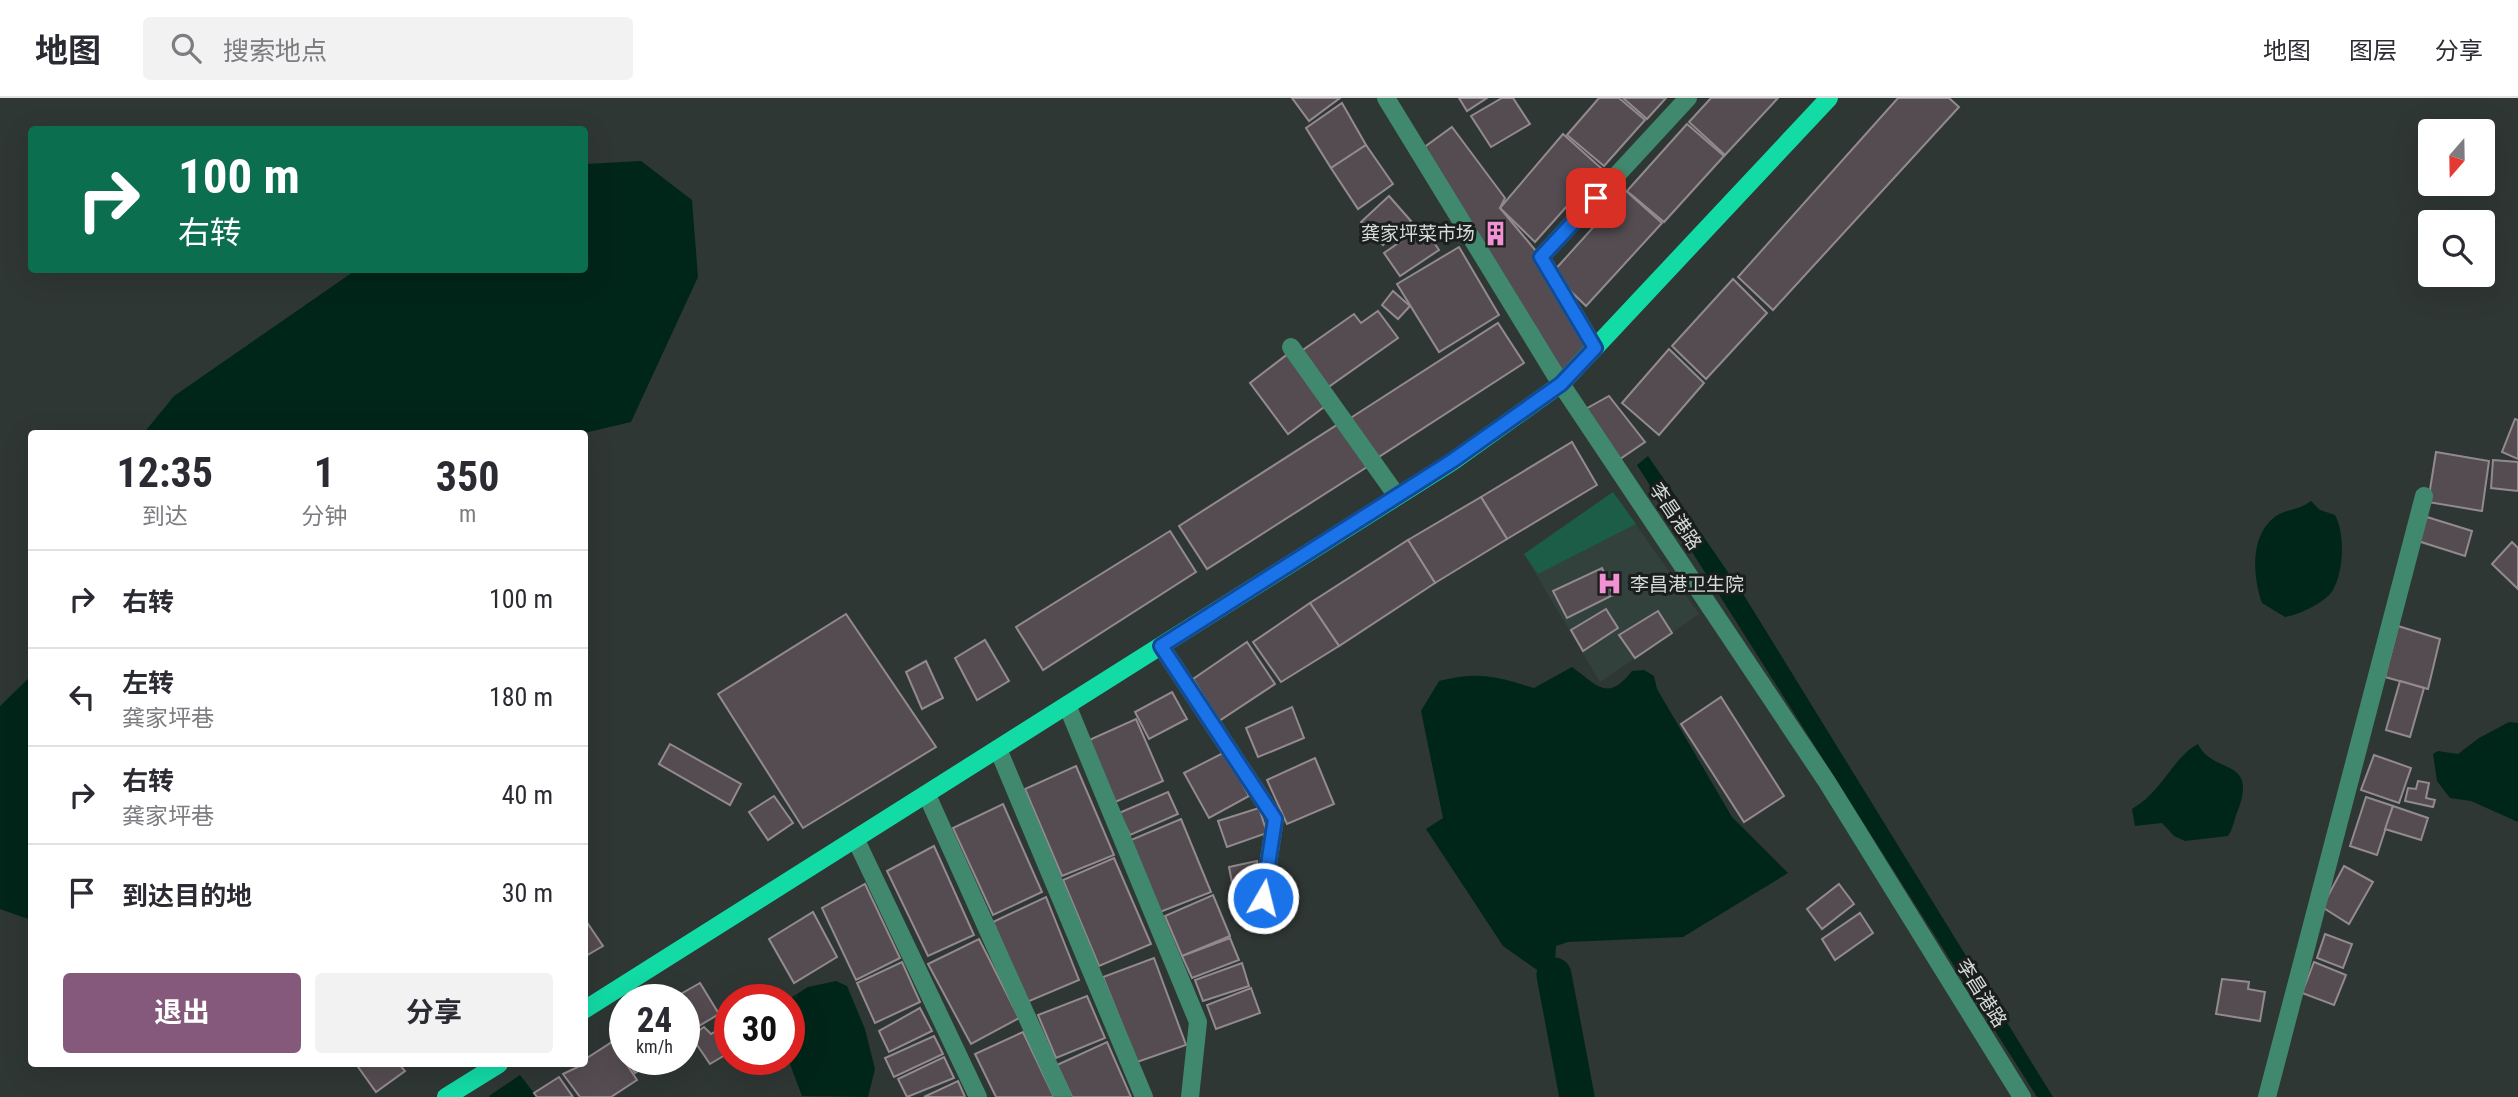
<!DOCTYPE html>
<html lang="zh">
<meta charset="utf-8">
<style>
body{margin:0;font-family:"Roboto Condensed","Noto Sans SC",sans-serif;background:#f2f2f3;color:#2b2b33;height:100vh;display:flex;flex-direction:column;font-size:26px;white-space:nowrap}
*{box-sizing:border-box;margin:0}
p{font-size:23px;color:#7c7c81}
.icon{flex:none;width:38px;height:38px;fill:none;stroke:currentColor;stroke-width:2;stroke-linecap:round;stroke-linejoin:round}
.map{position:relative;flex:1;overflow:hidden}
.sheet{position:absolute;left:28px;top:332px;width:560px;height:637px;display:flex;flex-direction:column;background:#fff;border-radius:7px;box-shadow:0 7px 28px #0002}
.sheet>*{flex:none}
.guide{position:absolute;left:28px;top:28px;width:560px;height:147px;border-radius:7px;box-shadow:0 7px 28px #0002;background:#0b6e4f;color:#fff;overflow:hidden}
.needle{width:46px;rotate:200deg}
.tools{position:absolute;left:2418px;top:21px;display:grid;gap:14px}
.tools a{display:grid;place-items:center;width:77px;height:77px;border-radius:7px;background:#fff;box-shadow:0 7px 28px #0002;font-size:35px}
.speed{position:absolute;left:609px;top:886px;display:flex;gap:14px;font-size:35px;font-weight:700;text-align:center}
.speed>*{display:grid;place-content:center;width:91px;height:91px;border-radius:50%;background:#fff;box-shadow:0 7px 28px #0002;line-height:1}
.speed small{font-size:18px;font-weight:400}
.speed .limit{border:10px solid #d22;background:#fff;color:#111}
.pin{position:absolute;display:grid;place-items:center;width:60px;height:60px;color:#fff;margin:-30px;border-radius:14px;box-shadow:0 4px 10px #0006}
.me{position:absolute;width:77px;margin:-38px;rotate:8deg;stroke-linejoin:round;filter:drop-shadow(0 0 5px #0008)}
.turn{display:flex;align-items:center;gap:24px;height:147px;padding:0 35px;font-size:32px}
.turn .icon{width:91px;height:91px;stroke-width:2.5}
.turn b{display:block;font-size:49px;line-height:60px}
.eta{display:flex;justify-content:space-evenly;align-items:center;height:119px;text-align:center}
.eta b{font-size:42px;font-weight:700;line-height:49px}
.primary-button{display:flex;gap:14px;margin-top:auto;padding:14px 35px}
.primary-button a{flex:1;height:80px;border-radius:7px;background:#85597c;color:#fff;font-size:28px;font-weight:700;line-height:80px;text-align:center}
.primary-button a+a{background:#f2f2f3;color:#2b2b33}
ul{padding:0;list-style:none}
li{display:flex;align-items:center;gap:21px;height:98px;padding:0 35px;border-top:2px solid #e1e1e2}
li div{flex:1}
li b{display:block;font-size:26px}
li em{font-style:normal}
header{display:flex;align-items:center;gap:42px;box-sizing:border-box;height:98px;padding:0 35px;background:#fff;border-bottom:2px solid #e1e1e2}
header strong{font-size:33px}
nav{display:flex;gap:38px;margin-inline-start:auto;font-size:24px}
.search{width:490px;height:63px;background:#f2f2f3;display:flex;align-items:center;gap:18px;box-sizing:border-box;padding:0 24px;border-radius:7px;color:#7c7c81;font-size:26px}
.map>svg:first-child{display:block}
.built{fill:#32413b}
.green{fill:#1b5d47}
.water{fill:#002619}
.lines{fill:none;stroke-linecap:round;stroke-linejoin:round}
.river{stroke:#002619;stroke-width:35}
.building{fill:#544c51;stroke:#938a90;stroke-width:2}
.minor{stroke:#40896e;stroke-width:18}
.major{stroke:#13dba6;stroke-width:18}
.route-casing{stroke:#114b97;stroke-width:18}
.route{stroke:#1a73e8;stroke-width:12}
.labels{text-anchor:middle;stroke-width:6;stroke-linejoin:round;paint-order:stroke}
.poi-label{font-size:19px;fill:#d6dbd9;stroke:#1a1e1c;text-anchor:end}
.street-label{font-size:19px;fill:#d6dbd9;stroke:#1a1e1c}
</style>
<header>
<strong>地图</strong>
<div class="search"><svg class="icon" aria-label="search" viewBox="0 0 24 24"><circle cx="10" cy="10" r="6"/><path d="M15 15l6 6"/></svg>搜索地点</div>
<nav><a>地图</a><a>图层</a><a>分享</a></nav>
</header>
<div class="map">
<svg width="2518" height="999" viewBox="0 0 2518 999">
<rect width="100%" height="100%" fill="#2f3734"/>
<polygon class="built" points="1613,394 1699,516 1600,584 1524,456"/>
<polygon class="green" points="1613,394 1636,426 1538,476 1524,456"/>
<g class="water">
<polygon points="641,63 692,102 698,179 631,324 580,336 143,336 174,298 356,172 584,172 585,66"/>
<polygon points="1648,358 1745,499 2053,999 2037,999 1637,367"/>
<path d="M2311,403l9,9 15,5c10,18 9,56 -2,75 -7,12 -34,25 -48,27l-23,-14c-9,-25 -13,-68 14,-87 11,-7 24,-6 35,-15z"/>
<path d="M1572,569c26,19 36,35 60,4l12,-1 10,6 3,13 75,128 56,56 -105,64 -115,5 -12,4 -2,36 -51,-36 -77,-117 17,-11 -22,-107 18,-30c39,-10 57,-5 95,7z"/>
<polygon points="31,578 31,822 0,811 0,608"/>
<polygon points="2509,624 2518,625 2518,724 2471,703 2450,700 2437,683 2433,656 2438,653 2458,656 2479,640"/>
<path d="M2198,646c15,31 60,13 40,66 -4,9 -4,17 -10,26l-43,5 -11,-5 -12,-13 -27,3 -3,-17c31,-18 40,-51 66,-65z"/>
<polygon points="836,883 847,888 865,931 875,971 868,999 802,998 788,961 789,901 808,889"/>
<polygon points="520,977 537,999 490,999 489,998"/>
</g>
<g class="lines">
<polyline class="river" points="1554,877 1577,999"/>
</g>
<g class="building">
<polygon points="1292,0 1340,0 1309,23"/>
<polygon points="1459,0 1487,0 1467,13"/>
<polygon points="1502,0 1513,0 1530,26 1491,49 1471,18"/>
<polygon points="1599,0 1619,0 1645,22 1604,68 1567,37"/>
<polygon points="1623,0 1666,0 1647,21"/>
<polygon points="1711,0 1778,0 1725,57 1689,24"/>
<polygon points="1898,0 1949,0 1959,9 1773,212 1738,179"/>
<polygon points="1342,5 1366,47 1331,70 1306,30"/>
<polygon points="1687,26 1724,58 1664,124 1627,93"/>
<polygon points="1452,29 1505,100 1500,110 1541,159 1595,250 1561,286 1419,53"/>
<polygon points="1563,36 1601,70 1535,144 1500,110"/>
<polygon points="1366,47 1393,86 1358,111 1331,70"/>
<polygon points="1626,93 1662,125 1586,208 1552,175"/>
<polygon points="1389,98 1411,123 1383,147 1361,124"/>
<polygon points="1423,128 1439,152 1400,178 1384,155"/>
<polygon points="1459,149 1499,217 1439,254 1397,186"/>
<polygon points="1733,181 1767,215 1706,281 1672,248"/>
<polygon points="1393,193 1410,208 1398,221 1382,207"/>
<polygon points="1378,213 1398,240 1327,290 1300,254 1354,216 1361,225"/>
<polygon points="1498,225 1524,265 1374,362 1349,321"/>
<polygon points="1669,251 1704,285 1659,337 1622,305"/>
<polygon points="1289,255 1328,306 1288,336 1250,285"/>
<polygon points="1609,298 1645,344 1617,363 1582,313"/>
<polygon points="2515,321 2518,322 2518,361 2502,354"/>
<polygon points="1340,325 1367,369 1207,471 1179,428"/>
<polygon points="1572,344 1597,387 1507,441 1481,399"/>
<polygon points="2436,354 2489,363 2482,413 2428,404"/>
<polygon points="2493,362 2518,364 2518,393 2491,390"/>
<polygon points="1481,399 1507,441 1435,485 1408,442"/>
<polygon points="2427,419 2472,433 2465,458 2418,443"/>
<polygon points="1170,433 1196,474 1043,572 1016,529"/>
<polygon points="1408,442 1435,485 1339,548 1310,505"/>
<polygon points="2512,444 2518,450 2518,491 2492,466"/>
<polygon points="1602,470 1613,497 1567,520 1553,493"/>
<polygon points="1310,505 1339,548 1281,584 1253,544"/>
<polygon points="1606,511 1618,530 1583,553 1571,532"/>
<polygon points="1658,513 1672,535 1635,560 1619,537"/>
<polygon points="846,516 936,649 803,730 718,596"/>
<polygon points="2398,528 2440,541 2428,591 2385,579"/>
<polygon points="985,542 1009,583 977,602 955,560"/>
<polygon points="1247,544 1275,586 1219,623 1193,581"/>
<polygon points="926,563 943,600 922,611 906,574"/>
<polygon points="2400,583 2424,590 2410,639 2386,632"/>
<polygon points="1172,594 1187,621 1149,641 1135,614"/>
<polygon points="1721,599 1784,698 1744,724 1681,626"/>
<polygon points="1292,609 1304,640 1258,659 1246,630"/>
<polygon points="1136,621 1163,683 1113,705 1087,643"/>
<polygon points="670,646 741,686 730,707 659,666"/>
<polygon points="1225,654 1249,698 1209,720 1184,675"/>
<polygon points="2374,657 2411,670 2399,705 2361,692"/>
<polygon points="1315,660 1334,706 1287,726 1267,682"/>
<polygon points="1076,668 1114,757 1062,778 1025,691"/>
<polygon points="2418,683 2429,685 2426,700 2435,702 2433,709 2405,703 2408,690 2416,691"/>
<polygon points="1168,694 1178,716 1130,737 1119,715"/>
<polygon points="774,698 793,725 768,742 749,714"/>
<polygon points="2366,699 2393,708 2377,757 2350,748"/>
<polygon points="1003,706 1042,794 993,817 953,730"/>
<polygon points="2393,708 2428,720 2421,742 2385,731"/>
<polygon points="1259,710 1267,735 1227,749 1218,723"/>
<polygon points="1181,721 1211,794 1160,814 1131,742"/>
<polygon points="934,748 974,837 928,858 887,773"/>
<polygon points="1114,760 1151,846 1099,868 1063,782"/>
<polygon points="1257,763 1261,784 1233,790 1229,769"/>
<polygon points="2344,768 2373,784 2349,826 2322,809"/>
<polygon points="865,786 900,860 856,882 822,810"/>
<polygon points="1839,786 1854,806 1822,831 1807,811"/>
<polygon points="1213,797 1230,838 1182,858 1165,818"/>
<polygon points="1046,799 1079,882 1027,904 993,824"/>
<polygon points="813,814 837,859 794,885 769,841"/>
<polygon points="1860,815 1873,835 1835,862 1822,841"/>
<polygon points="584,820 603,848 584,859"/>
<polygon points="2325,836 2352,846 2343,870 2317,860"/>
<polygon points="1230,840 1239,862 1192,880 1182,858"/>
<polygon points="979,841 1019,920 971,946 928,866"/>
<polygon points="1154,860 1186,947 1137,964 1103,879"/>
<polygon points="902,864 920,904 875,925 857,885"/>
<polygon points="2314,864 2346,877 2334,907 2302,895"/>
<polygon points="1242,865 1249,888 1203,903 1195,882"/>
<polygon points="2222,881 2249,884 2248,891 2265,894 2260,923 2216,916"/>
<polygon points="700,885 719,916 689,934 684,927 684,901 672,901"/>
<polygon points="1251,890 1260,915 1216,931 1207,907"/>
<polygon points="1087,898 1105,940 1056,960 1038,917"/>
<polygon points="920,910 932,933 889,954 879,933"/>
<polygon points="730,925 730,954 710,966 691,938 704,929 711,936"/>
<polygon points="625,934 625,959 614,941"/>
<polygon points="1023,934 1054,999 996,999 975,956"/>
<polygon points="934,938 943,956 894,979 885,960"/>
<polygon points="612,944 637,982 611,999 580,999 563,976 584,966 584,962"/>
<polygon points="1107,944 1131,999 1072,999 1057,967"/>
<polygon points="944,959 954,980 907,999 898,981"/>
<polygon points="626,961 659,961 635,975"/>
<polygon points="356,966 399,966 405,973 376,994"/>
<polygon points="559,979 573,999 537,999 534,995"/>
<polygon points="958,983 965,999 924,999"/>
</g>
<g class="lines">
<g class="minor">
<polyline points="1386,0 1561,286 1827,684 2022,999"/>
<polyline points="1291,249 1397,398"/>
<polyline points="1595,250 1541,159 1688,0"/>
<polyline points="1161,548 1275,721 1263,800"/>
<polyline points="1067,607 1198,924 1190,999"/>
<polyline points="998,651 1144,999"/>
<polyline points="927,697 1063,999"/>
<polyline points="856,742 978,999"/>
<polyline points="2267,999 2424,398"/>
</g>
<g class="major">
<polyline points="584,912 1452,364 1561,286 1829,0"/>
<polyline points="446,999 499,966"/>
</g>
</g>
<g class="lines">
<defs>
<polyline id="route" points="1263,800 1275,721 1161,548 1452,363 1561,286 1595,250 1541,159 1596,100"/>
</defs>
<use href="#route" class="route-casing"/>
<use href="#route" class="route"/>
</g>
<defs>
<symbol id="building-bare" viewBox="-9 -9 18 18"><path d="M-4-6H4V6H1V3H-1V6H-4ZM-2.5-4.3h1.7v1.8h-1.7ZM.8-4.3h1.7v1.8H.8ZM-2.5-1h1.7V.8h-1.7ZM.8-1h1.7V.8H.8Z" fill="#f391d5" stroke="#1a1e1c" stroke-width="2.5" paint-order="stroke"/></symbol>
<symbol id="hospital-bare" viewBox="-9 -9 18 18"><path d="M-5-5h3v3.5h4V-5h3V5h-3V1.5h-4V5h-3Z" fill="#f391d5" stroke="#1a1e1c" stroke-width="2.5" paint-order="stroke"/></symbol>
</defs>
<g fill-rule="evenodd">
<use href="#building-bare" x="1478" y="118" width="35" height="35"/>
<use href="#hospital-bare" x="1592" y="468" width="35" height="35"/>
</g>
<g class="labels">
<g class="poi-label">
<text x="1475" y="142">龚家坪菜市场</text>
<text x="1630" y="493" text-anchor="start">李昌港卫生院</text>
</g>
<g class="street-label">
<text transform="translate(1676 418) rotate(56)" y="7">李昌港路</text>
<text transform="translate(1982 895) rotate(58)" y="7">李昌港路</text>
</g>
</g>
</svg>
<div class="tools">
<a><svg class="needle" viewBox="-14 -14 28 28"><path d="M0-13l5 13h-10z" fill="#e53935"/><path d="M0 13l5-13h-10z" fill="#7c7c81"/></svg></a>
<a><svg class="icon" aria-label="search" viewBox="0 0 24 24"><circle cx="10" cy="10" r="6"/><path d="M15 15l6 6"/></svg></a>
</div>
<div class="speed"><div>24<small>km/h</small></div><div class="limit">30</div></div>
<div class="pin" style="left:1596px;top:100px;background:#d93025"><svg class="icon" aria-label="arrive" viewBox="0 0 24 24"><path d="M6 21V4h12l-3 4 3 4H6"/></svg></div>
<svg class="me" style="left:1263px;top:800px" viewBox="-20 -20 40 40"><circle r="17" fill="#1a73e8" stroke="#fff" stroke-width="3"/><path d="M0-11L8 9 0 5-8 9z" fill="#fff"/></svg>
<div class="guide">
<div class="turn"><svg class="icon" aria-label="right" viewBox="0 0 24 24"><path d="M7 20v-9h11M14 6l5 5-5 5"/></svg><div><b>100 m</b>右转</div></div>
</div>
<section class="sheet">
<div class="eta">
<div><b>12:35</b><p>到达</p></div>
<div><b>1</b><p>分钟</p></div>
<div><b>350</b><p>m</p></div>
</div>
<ul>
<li><svg class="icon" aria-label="right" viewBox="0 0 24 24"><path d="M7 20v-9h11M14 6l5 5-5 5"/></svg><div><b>右转</b></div><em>100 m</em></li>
<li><svg class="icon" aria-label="left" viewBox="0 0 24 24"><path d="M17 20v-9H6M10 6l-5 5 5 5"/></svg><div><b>左转</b><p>龚家坪巷</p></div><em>180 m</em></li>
<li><svg class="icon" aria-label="right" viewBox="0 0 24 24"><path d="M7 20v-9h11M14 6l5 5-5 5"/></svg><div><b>右转</b><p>龚家坪巷</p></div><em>40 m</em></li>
<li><svg class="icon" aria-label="arrive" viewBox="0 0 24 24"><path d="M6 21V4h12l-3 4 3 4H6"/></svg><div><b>到达目的地</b></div><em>30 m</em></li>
</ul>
<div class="primary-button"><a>退出</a><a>分享</a></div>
</section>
</div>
